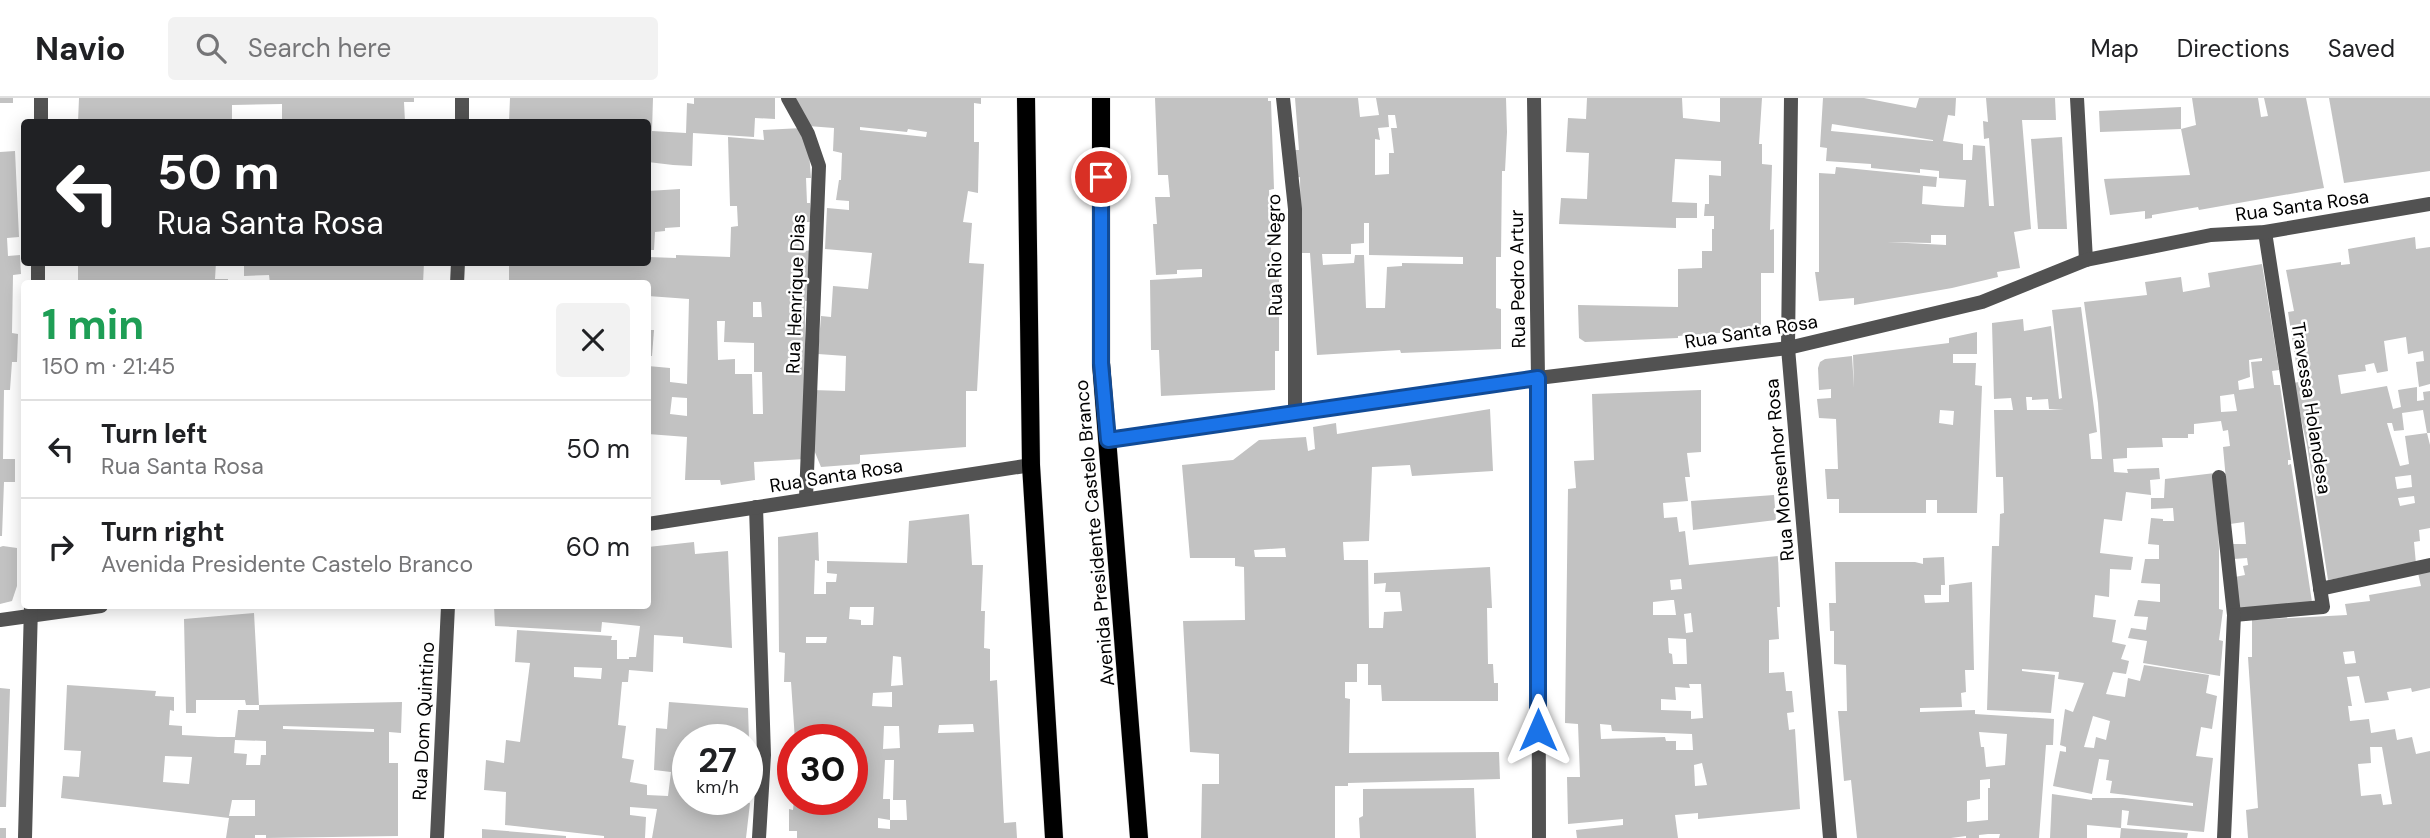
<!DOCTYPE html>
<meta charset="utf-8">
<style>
body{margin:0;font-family:"DM Sans",sans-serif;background:#f2f2f2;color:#202124;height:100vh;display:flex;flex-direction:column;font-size:26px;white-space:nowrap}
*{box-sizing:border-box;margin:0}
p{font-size:23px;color:#757577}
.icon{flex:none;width:38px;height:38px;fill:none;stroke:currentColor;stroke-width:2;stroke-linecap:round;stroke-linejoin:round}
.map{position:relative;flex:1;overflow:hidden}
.details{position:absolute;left:21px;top:182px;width:630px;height:329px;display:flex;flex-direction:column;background:#fff;border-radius:7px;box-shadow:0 4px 18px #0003}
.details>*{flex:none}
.banner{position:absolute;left:21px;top:21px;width:630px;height:147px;border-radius:7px;box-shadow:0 4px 18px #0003;background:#202124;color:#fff;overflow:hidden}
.speed{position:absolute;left:672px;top:626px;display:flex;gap:14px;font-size:35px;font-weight:700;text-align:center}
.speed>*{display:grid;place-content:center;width:91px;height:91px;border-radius:50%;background:#fff;box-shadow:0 4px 18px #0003;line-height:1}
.speed small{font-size:18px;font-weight:400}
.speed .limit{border:10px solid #d22;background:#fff;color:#111}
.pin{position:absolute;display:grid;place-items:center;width:60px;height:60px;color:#fff;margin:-30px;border:4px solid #fff;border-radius:50%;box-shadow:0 2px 7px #0007}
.me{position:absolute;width:77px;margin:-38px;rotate:0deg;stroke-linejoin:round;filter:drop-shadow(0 0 5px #0008)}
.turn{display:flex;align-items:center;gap:24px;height:147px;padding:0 21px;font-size:32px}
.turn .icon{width:91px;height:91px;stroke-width:2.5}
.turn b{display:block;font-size:49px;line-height:60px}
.round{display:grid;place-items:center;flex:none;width:74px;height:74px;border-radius:7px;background:#f2f2f2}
.head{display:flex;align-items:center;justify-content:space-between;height:119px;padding:0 21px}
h1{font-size:42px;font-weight:700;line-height:52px;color:#1e9e55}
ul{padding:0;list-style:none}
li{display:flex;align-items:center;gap:21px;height:98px;padding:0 21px;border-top:2px solid #e0e0e0}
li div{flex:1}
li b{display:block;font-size:26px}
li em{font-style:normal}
header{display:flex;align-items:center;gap:42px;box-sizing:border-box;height:98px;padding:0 35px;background:#fff;border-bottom:2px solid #e0e0e0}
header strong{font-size:33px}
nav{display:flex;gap:38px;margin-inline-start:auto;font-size:24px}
.search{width:490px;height:63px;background:#f2f2f2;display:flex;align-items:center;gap:18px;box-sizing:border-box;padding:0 24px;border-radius:7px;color:#757577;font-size:26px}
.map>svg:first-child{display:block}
.building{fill:#c2c2c2;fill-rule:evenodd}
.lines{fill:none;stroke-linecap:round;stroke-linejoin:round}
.primary-casing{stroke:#dbdbdb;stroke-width:19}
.service{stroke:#525252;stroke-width:14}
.minor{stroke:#525252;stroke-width:14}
.primary{stroke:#000;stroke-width:18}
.route-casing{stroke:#114b97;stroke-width:18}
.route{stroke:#1a73e8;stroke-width:12}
.labels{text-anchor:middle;stroke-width:5;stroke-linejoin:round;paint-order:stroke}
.street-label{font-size:19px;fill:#000;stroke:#fff}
</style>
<header>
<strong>Navio</strong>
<div class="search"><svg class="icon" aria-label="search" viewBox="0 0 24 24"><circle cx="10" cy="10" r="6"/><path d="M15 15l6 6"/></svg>Search here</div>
<nav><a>Map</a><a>Directions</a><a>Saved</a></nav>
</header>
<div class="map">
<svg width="2430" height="740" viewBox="0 0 2430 740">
<rect width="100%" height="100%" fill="#fff"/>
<g class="building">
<rect x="0" y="0" width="13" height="5"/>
<polygon points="79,0 414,0 414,4 404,4 405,24 282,24 282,6 232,7 232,24 78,24"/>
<polygon points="510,0 653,0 652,33 686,35 687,5 694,6 694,0 775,0 775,21 755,20 754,39 693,35 692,68 673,67 648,64 648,24 509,24"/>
<path d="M793,0h188v6l-7,-1v39h5l-1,51 -10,-2 -5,31 9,1 -3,40 15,1 -7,127h-11v56l-106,8v9l-39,3 -7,-17 -2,-60 33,1 1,-35 -28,-2 3,-38 10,1 2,-31 35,3 4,-36 -47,-4 2,-41 22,2v-9l-13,-1 3,-20h2l1,-27 -9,-2 1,-23 -26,-2zM860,29l47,5 1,-3 19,3 -1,5 -66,-7z"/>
<polygon points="1155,0 1268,0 1268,3 1271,3 1274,91 1269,92 1272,180 1279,180 1279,253 1275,253 1275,292 1161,298 1159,252 1151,252 1150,182 1202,179 1202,171 1177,172 1177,176 1156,177 1153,126 1157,126 1155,99 1170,99 1168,77 1158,77"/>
<path d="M1295,0h63l2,19 19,-2 -3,-17h130l1,34 -2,39h-3l-1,86h-5v51l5,1v40l-100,4 -1,-3 -83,5 -7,-102h-9l-1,-76 -4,1 -2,-28h5zM1388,17h7l2,13h-6l3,25h-5v21l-14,1v-36l5,1 -2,-12 11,-1zM1364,125h5v32l94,2v7l-61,-1v3l-15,1 -2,41h-19l-2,-53h-9l-1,8 -31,2 -1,-11h29v-10l13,-1z"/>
<polygon points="1587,0 1682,0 1683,20 1720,24 1720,0 1762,0 1759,46 1762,46 1762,66 1772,67 1770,132 1774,131 1774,175 1761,175 1761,232 1678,238 1678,240 1585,244 1579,240 1578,207 1678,209 1678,171 1702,170 1702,153 1712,153 1712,131 1714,131 1714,118 1704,118 1705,106 1709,106 1709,77 1721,78 1721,63 1675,61 1672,104 1697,105 1697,120 1676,120 1676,130 1559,126 1561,100 1587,101 1589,55 1566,54 1568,20 1586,21"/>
<path d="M1823,0h41l52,10 3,-10h37l-1,18 -7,-1 -5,26 20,3v16h9l1,-15 12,1 4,60h5l-5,-68 -5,1 -1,-18 5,1 -2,-24h69l1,22h-34l9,109 -17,3 6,36 -23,4 1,5 -46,11 -98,17v-7l-35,3 -4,-29h4v-99l16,1 1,-7 101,10 -1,10 -13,-1 -1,18 23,2 19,1 2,-27 -27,-2v-7l-19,-2v4l-49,-5v-4l-45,-3 1,-13 -7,-1zM1832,26l101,16v1l-102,-10zM1931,137h15v10l-59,-3 44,1z"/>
<polygon points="2192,0 2258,0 2261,19 2268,18 2264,0 2306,0 2324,90 2199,112 2198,109 2152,117 2152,120 2145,121 2145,113 2110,117 2104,81 2190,77 2181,31 2100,34 2099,13 2181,9 2181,31 2196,27"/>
<polygon points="2329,0 2430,0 2430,73 2344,85"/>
<path d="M802,30l7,24 2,26h-5l1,25h3l1,19h-7l1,29 7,-1 2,51h-9v158l-51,3 1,18 -34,5 -1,-5h-35l2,-43 -39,-3v-68l22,2v14l17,2 2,-85 -41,-3v-12h-139v-22h139v-5l28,1v-3l54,2 1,-30 7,-1 -1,-20h-7l-2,-69 36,3 -1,-10zM753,204h8l1,15h-9zM717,223h8l-1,21 30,1v29h8l1,42h-10l-1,-40h-17v-15l-17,1zM672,299l15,1v18l-17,-2z"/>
<polygon points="2062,39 2067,131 2038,131 2031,41"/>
<polygon points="15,53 19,139 7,140 8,158 20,157 21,176 13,177 12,235 18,236 17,264 12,264 10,292 4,292 3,361 15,361 15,384 4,384 2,438 0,438 0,54"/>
<polygon points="680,91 680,129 665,130 665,133 655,134 654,152 648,152 648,93"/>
<path d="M2415,139l1,12 14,-2v137l-11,3 -3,-25 8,-1 -1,-10 -15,3 -2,-17 -22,4 4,30 -11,2 -3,-10 -9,2 1,6 -28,4 3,19 46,-8 6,23 8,-2 -3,-17 19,-3v14l7,-1 -1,-8 7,-1v42h-3l-4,-23 -21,3 2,17 -10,1 -2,-8h-5l13,43 9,-2 -4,-28 22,-3 3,12v83l-11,2 1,11 -6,1 2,22 -88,16 -21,-135 -14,-62 6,-1 -11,-70 6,-1 -8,-41 55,-8v3l9,-1 -2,-15zM2411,377l1,12 -15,2 -2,-12zM2414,398l1,7 -15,3 -2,-8z"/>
<polygon points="78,164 216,164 215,181 228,181 228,186 78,186"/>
<polygon points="244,164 424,164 423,186 270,186 269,177 244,178"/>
<path d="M2262,166l17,106 -7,1 2,14h6l11,75h-3v5l3,-1 21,138 -74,7 -3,-32 10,-2 -2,-9 5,-1 -1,-7 -13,1 -2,-15h14l-2,-22 -14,2 -7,-77 7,-1 -2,-16 -5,1 -2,-10 -27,3v10h-6v4h-26l1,9 -36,1v10l-14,1 1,13 14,1 -1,-4 32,-1 1,11 -10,1 1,15 -25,-3 -4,29 -18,-2 -4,34 33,4 -2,13 -21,-1 -1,28 -14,-2 -2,22 23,3 -4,22 14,3 -5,14 8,2 -3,13 -13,-2 -7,22 19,3 3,-19 12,3 4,-16 65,10 -3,18 11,3 -5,33 -11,-2 -5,29 17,2 -9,74 -77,-7 2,-14 -7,-1 -1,18 67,5 -1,5h-67l1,-10 -34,-3v13h-37l2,-44 40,6v-2h31l70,8v-3l-83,-10 2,-12 -6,-1 3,-20 -10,-1 -7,35 -39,-8 7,-35 6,1v-5l-6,-2 5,-36 8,3 11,-29 -26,-4 1,-7 -37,-3v2l33,4 -4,38 -64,-3 5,-164h7l1,-32 4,-1 -1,-36h-7l-2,-67h19l-2,-12 -17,1 -2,-76 31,-4 1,12 27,-5 8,73 3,-1 -10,-88 29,-3 16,125 -8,2 2,25h11l-4,-56 -14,-101 63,-7 -2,-13 36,-5 2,15 27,-5 -2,-14zM2262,260v3l-11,1 3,26 -15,2 -1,-9 12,-4 -1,-17zM2234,296l3,17 -16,1 -1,-16zM2026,299h6v3l16,-1 1,10 15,1h-37zM2093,618l17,5 -4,19 -10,-3 -2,11 -10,-1z"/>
<polygon points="648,232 654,232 652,258 648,258"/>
<path d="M1977,234v22h-24v9h23l-1,22 7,1 -5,127h-40v-13h-11v13h-87v-14h-12l-2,-30h13l-2,-50 -17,-1 -2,-19 14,-1v-9l-12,1 -1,-22 2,-6 5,-3 27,-3 2,32 -1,-33 96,-12v-5zM1940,312l14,1 -1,14 -14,-2z"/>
<path d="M1701,292v62l-14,1 3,24h-5l3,24 -25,2 1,15 13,-1 2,15 6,-1 4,34 89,-9 2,51h-3l2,32 -10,1v33l15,-1 2,19h6l2,21 -7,1 2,17 6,-1 5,80 -102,10v-6l-23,2 3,23h-101l-1,-8 47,-5v-6l-55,5 -1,-47h13l-2,-53 -13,-1 3,-234 8,-1 -2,-27 20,-1 -2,-66zM1681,481l1,10 -11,1 -1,-10zM1671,502h3l2,15h-23v-13zM1691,515l2,19 -7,1 -2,-19zM1668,540l18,1 1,25h-14l-1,-10 -3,-1zM1689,586h12l2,34 -12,1v-8l-30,-1v-11l15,1 -1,-13 15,1zM1600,626l11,1 1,6 80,3 1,16h-17v-9h-10l-1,-4 -64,2zM1702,665l5,22 -12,1 -1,-21z"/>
<path d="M1490,311l3,62 -81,5 -2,-11 -38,2 -3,74 -26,1 1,18h24l1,68h14l1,-16 18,-1 -2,-19h-15l1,-9 -12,1v-11l116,-6 2,41h-5l1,56h5l1,19h4v18h-116l-1,-16h-13v-21h-11v18h-12v16l5,1 -1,54 150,-1 1,27 -152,4v3h-13v52h-134l1,-54h17v-30l-29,-2 -7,-131 62,-1 -1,-53 -9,-1v-8h-45l-8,-93 51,-5 26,-20 47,-3 2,14 7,-2 -2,-22 23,-4 1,11zM1285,450l1,9h-31l-1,-7z"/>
<polygon points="2215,375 2219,451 2219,511 2223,512 2219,542 2223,543 2220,578 2143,565 2147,543 2128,540 2131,530 2146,532 2148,519 2134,518 2138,502 2160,504 2160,486 2141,485 2145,461 2159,461 2159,447 2148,446 2151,420 2163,421 2163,423 2174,423 2173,410 2151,411 2151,400 2164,400 2165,381"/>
<polygon points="1774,397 1776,422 1693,432 1691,403"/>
<path d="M969,416l3,51h11l-2,46h4l-1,37 6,1v32l7,-1 7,143 12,-1 1,16h-220v-7h-8v-22l4,1 1,-10h58v-60h-57l-4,-58h-7l1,-29 -6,-1 -1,-115 40,-5 1,29 -4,-1 -1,34h12v-12h10l1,-8 -10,-1v-12l80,2 2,-42zM850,509h24l-1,18h-12v-5l-12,-1zM806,539h21l-1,6h-20zM893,558l8,1 2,28 -12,1zM892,594v15l-20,-1 1,-13zM973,626l1,8 -36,1 1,-8zM884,628h15l1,22 -17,1zM885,662h9l-1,40h13l1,20h-17v9l-12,-1v-10l12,2v-21h-7z"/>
<path d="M694,444l1,12 33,-3 4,97 -49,-5v-6l-29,-2 -1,37 -24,-2 -1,12h-6l-4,43 8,1 -4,32 12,2 -4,22 17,3v10l21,1 3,-24 -17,-2 2,-42 11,1 2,-27 79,6 1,32h-61v60h46v2l16,1 -4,35h-94l5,-29 -27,-2v8l16,2 -1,21h-41v-2l-99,-11 1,-33 -22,-2 2,-30 18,3 2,-23 14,2 10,-79 -15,-1 2,-32 95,6 -1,4h6v19h12v-2h7l4,-31 -38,-4 -1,10 -106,-6 -1,-20h154v-59zM574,569l28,1 -1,11 -27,-2z"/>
<polygon points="3,448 17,450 17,488 12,503 0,506 0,449"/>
<path d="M1944,459l1,28h-4v10h-17l1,8 24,-1v-17l23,-3 2,88h-9l1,22 -5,1 1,14 -42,1v4l55,-2v4l79,5 -1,26h-7l-7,93h-40l1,-4h-12l-9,1v3h-13v-2l-15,2h-94l-6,-58 -7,1 -6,-70h9l-1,-46 -12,-1v-33h-4l-1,-28h7l-1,-41h80l8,2v-6zM1979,634l28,2 -2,31 -19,2 -2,-20h-3zM1990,681v9h-2v32l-21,2v-21l13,-2v-19z"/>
<path d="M2430,473v117l-18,4 -1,-4 -24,4 2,8 -24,3 -6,-27 -12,1 5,29h-4l2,15 19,-2 2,14 24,-4 2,11 15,-3 4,17 14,-3v87h-182l-2,-28 12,-2 -10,-151h4v-37l95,-5 -2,-11 25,-3 -1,-6 52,-9 -3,-13zM2354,553l2,12 -11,1 -2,-12zM2370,649h12l10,57 -9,1 -2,-11 -20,2 -3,-32 13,-1z"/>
<polygon points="254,515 259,607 246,607 245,602 196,602 196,615 186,615 184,521"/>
<path d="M67,587l89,6 -1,5 19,1v14l-4,-1 -1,15 13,1v9l36,2h17l3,-27h21v-5l143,-3 -1,31 -12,-1v31h9v73l-132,2v-3h-11v3h-29l3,-20 -168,-20 2,-22 16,1 2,-26 -17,-1zM283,628l91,3v3l-91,-3zM235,642l31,1v14h-5l-1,10h-14l1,-11 -13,-1zM165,658l27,1 -3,27 -26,-2zM232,702h23v16h-26z"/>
<polygon points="0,590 10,591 6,709 0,709"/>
<polygon points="1474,690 1476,740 1360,740 1359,720 1363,718 1363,691"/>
<rect x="0" y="730" width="6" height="10"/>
<polygon points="482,731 566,738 566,740 482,740"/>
</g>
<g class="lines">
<defs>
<g id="primary">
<polyline points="1026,0 1031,367 1054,740"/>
<polyline points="1101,0 1101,265 1139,740"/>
</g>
</defs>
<use href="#primary" class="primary-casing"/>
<g class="service">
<polyline points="788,0 808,36 819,68 806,400"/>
<polyline points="1283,0 1295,111 1295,314"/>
<polyline points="2219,379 2234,517 2323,509 2265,134"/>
<polyline points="2320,491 2430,467"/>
</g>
<g class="minor">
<polyline points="1534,0 1538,280 1539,740"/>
<polyline points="1791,0 1788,250 1830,740"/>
<polyline points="2077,0 2086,162"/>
<polyline points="41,24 41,0"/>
<polyline points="462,24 462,0"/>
<polyline points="38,186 38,164"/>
<polyline points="457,186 458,164"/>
<polyline points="1108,342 1538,280 1788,250 1982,204 2086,162 2211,137 2265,134 2430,106"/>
<polyline points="756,409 764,657 759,740"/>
<polyline points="648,426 1031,367"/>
<polyline points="0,522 101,508"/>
<polyline points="25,740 31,508"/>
<polyline points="437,740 448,508"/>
<polyline points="2224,740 2234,517"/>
</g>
<use href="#primary" class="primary"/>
</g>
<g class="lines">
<defs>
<polyline id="route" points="1101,79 1101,265 1108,342 1538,280 1538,632"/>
</defs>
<use href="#route" class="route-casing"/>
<use href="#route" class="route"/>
</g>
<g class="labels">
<g class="street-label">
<text transform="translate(2302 107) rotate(-8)" y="7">Rua Santa Rosa</text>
<text transform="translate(1274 157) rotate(-91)" y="7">Rua Rio Negro</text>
<text transform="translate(1517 181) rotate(-91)" y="7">Rua Pedro Artur</text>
<text transform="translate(795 196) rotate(-88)" y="7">Rua Henrique Dias</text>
<text transform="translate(1751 233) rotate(-9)" y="7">Rua Santa Rosa</text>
<text transform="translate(2312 310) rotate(81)" y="7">Travessa Holandesa</text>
<text transform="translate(1779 372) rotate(-95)" y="7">Rua Monsenhor Rosa</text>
<text transform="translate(836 377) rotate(-9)" y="7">Rua Santa Rosa</text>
<text transform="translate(1094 435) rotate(-95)" y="7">Avenida Presidente Castelo Branco</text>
<text transform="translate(423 623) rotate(-87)" y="7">Rua Dom Quintino</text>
</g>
</g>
</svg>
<div class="speed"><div>27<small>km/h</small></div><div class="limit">30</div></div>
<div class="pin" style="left:1101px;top:79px;background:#d93025"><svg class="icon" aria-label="arrive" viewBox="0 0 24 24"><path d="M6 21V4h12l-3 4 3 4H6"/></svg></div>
<svg class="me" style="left:1538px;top:632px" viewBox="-20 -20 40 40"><path d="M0-17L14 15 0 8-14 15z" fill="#1a73e8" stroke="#fff" stroke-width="4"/></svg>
<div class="banner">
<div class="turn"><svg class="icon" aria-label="left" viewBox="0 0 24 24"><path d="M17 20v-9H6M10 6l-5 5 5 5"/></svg><div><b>50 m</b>Rua Santa Rosa</div></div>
</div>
<section class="details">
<div class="head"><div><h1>1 min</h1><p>150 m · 21:45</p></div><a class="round"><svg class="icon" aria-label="close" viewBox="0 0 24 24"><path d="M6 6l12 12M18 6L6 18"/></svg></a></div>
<ul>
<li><svg class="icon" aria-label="left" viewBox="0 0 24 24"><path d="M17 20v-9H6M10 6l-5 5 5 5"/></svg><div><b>Turn left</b><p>Rua Santa Rosa</p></div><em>50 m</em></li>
<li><svg class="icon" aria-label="right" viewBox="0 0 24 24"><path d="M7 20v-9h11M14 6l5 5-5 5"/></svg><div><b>Turn right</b><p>Avenida Presidente Castelo Branco</p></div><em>60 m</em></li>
</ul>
</section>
</div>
